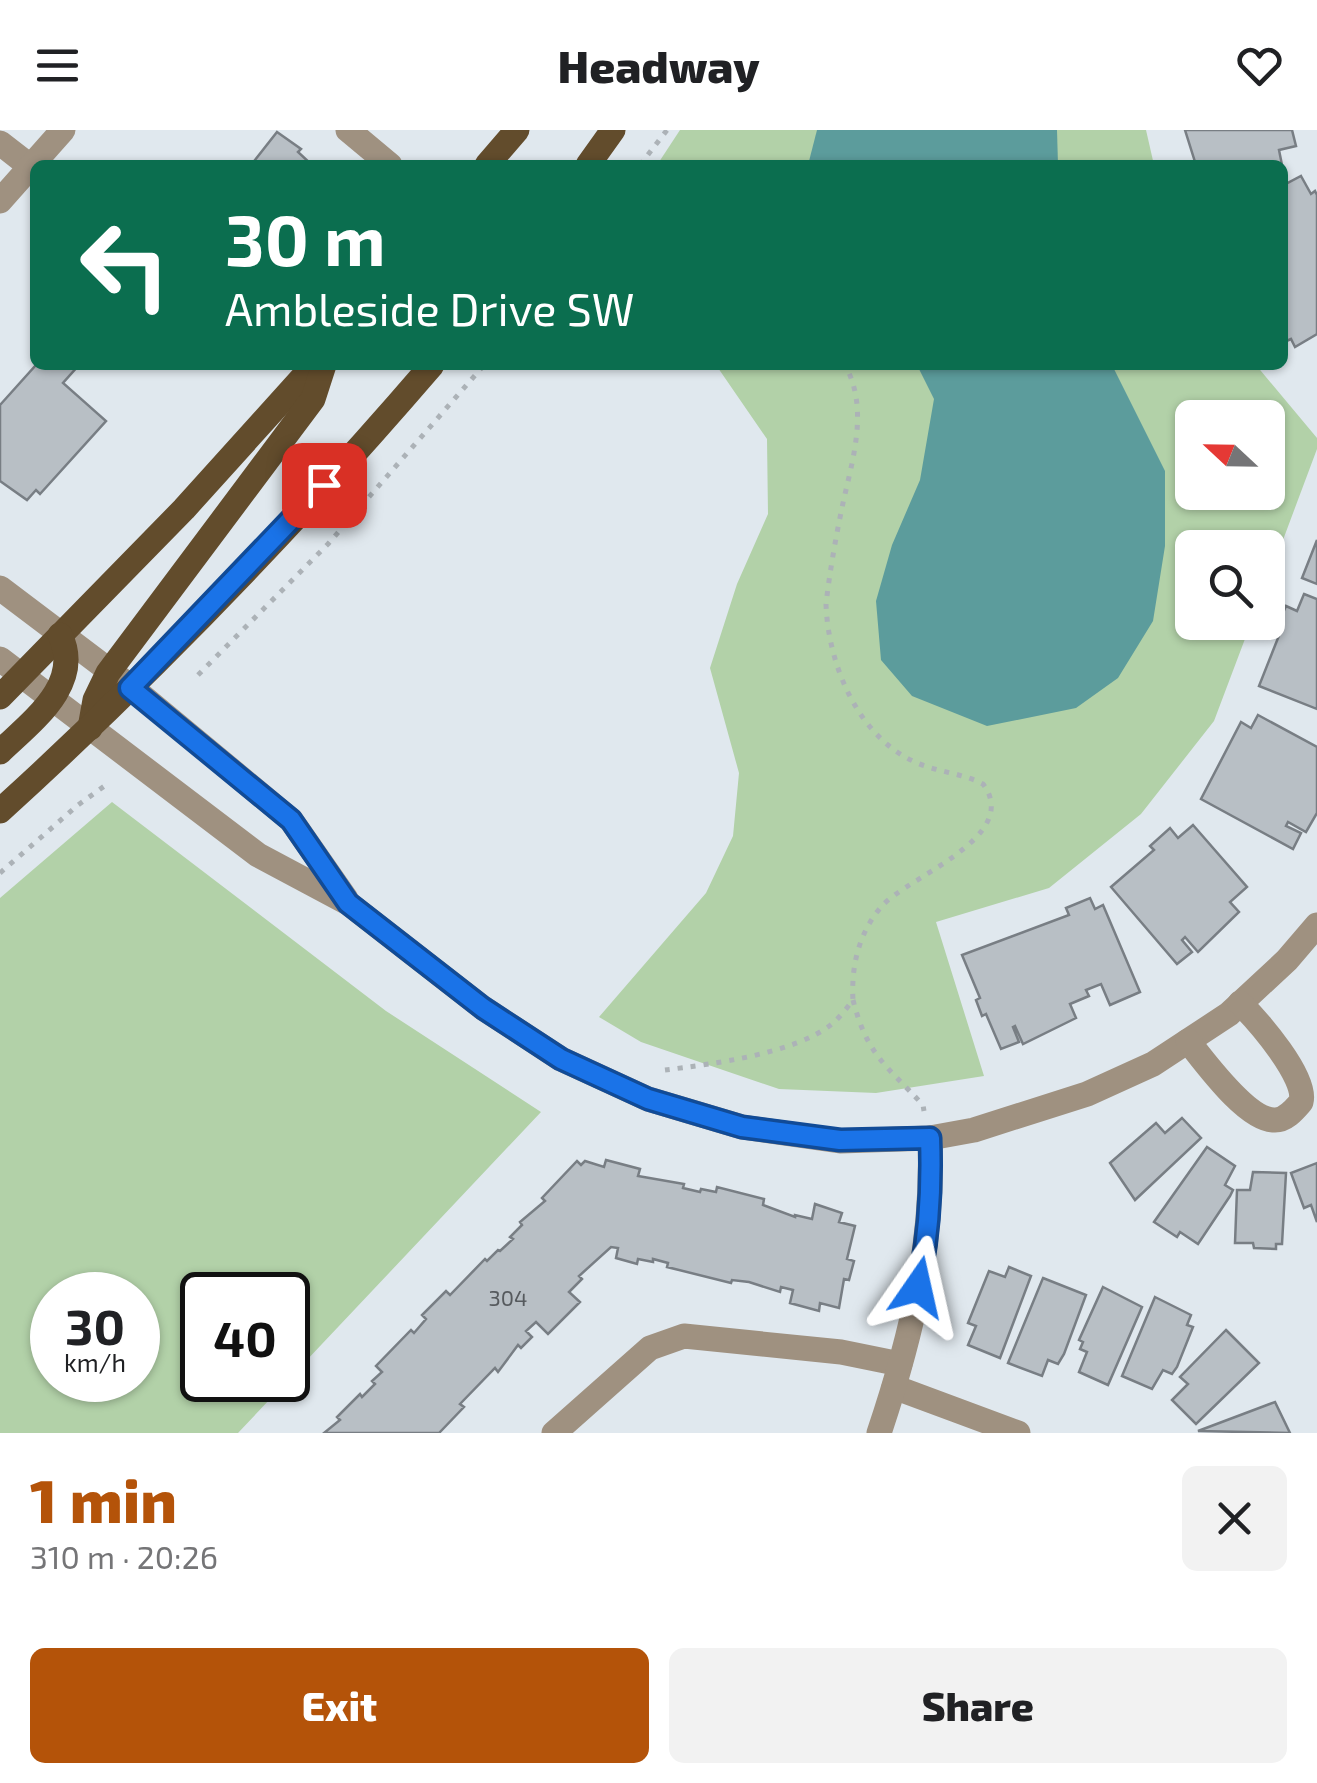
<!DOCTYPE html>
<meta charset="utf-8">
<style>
body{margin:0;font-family:"Exo 2",sans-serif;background:#f2f2f2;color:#202124;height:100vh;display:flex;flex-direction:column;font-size:38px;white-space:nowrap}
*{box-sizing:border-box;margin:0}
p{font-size:32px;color:#757577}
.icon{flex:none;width:55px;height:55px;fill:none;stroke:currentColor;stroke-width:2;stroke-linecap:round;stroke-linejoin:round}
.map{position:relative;height:1303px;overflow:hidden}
.side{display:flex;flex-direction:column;background:#fff;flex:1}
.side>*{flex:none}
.top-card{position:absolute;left:30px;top:30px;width:1258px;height:210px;border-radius:15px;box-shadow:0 2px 8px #0004;background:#0b6e4f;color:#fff;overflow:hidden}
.needle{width:65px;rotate:292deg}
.fabs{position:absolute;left:1175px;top:270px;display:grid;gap:20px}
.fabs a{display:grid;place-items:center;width:110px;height:110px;border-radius:15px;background:#fff;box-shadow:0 2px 8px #0004;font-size:50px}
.speed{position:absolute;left:30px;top:1142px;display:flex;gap:20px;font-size:50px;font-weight:700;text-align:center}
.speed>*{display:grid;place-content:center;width:130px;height:130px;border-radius:50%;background:#fff;box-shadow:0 2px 8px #0004;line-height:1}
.speed small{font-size:25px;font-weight:400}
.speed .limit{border:5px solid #111;border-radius:15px;background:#fff;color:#111}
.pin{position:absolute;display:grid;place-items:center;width:85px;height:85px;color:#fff;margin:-42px;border-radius:20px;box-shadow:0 5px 15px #0006}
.me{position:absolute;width:110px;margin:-55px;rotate:11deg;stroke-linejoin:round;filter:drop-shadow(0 0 8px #0008)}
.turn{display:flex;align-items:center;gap:35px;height:210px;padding:0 30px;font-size:45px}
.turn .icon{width:130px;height:130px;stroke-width:2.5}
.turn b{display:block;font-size:70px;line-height:85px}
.round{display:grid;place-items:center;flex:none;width:105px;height:105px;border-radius:15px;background:#f2f2f2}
.summary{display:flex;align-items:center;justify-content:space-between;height:170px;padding:0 30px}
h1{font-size:60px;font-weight:800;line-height:75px;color:#b45309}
.cta{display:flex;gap:20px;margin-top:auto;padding:20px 30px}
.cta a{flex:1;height:115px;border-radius:15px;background:#b45309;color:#fff;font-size:40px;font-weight:800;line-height:115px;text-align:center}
.cta a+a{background:#f2f2f2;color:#202124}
header{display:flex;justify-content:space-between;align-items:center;height:130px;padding:0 30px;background:#fff;font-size:45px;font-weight:800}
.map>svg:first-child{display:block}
.green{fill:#b2d1a8;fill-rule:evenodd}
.water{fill:#5c9c9c}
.building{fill:#b8bfc5;stroke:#787e84;stroke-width:2.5}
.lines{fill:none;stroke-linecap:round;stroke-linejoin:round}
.path{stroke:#acb2b7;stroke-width:5;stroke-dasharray:5 8;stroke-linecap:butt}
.minor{stroke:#9f9180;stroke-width:25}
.major{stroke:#624c2c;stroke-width:25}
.route-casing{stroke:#114b97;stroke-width:25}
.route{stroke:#1a73e8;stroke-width:18}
.labels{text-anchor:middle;stroke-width:8;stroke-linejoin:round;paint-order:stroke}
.number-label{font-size:22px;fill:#565a5e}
</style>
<header><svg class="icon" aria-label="menu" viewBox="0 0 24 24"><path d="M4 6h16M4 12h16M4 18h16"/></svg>Headway<svg class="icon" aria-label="heart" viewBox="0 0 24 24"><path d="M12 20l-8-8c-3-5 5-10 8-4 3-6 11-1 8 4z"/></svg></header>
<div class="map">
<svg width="1317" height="1303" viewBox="0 0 1317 1303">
<rect width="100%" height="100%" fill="#e0e8ee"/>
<g class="green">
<polygon points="680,0 1146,0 1154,35 657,35"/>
<path d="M716,235h540l61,73v11l-49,131v-32h-76v74l59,1 -37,98 -73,93 -92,74 -113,34 48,154 -108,17 -97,-4 -138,-47 -42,-25 107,-124 27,-57 6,-63 -29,-105 27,-84 31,-70 -1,-75zM1192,288h76v74h-76z"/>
<path d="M112,672l274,209 155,101 -303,321h-238v-535zM52,1165h86v85h-86zM202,1165h86v85h-86z"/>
</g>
<g class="water">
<polygon points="817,0 1057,0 1058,35 808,35"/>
<polygon points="917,235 1112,235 1165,341 1165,416 1153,491 1118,548 1076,578 987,596 912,566 881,530 876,471 892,415 920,350 934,269"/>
</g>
<g class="building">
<polygon points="1185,0 1292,0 1296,16 1279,20 1282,35 1196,35"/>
<polygon points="277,2 301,19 298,22 312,35 251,35"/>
<polygon points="1301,46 1311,64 1315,61 1317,65 1317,204 1295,217 1291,209 1282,213 1282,56"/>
<polygon points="36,235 79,235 63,253 106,291 40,364 36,360 27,370 0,351 0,275"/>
<polygon points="1317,410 1317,454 1302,448"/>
<polygon points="1304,464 1317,469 1317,579 1259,556 1280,503 1275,501 1286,476 1297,481"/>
<polygon points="1258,585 1317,617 1317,683 1306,702 1288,692 1286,696 1301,703 1293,719 1201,669 1241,592 1251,598"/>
<polygon points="1193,695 1247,757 1230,772 1239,782 1198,822 1185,807 1182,810 1192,822 1177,834 1111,757 1154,720 1150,716 1170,698 1178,708"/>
<polygon points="1090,768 1095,779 1103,775 1140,862 1110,875 1101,854 1086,860 1089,866 1070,874 1076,888 1023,914 1015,896 1013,897 1019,912 1001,919 986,884 982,886 976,870 980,868 962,825 1069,785 1066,778"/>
<polygon points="1182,988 1201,1008 1135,1070 1110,1033 1156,993 1165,1003"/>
<polygon points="1207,1017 1235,1036 1225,1055 1233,1060 1230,1066 1198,1114 1180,1102 1177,1107 1154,1092"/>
<polygon points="606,1030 640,1039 638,1046 684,1054 683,1058 700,1062 701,1059 716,1062 717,1057 764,1069 763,1075 795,1087 795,1085 812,1089 815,1074 842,1083 839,1092 855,1096 847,1129 854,1131 849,1150 844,1149 839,1178 820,1173 819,1181 790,1173 793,1160 781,1157 780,1162 749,1152 732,1150 731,1153 667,1137 668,1133 653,1129 653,1132 638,1129 637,1134 616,1128 618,1118 611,1117 579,1146 582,1149 569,1162 580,1172 548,1204 536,1192 526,1201 532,1207 521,1218 518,1215 498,1242 495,1238 460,1274 464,1277 439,1303 324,1303 340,1290 337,1287 360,1264 362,1267 375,1254 372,1251 382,1242 376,1236 411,1200 414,1203 426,1189 422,1185 446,1161 450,1165 485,1129 487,1131 498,1120 500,1121 513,1109 510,1107 522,1095 520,1092 545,1071 542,1068 577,1031 581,1035 585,1031 604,1037"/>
<polygon points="1317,1033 1317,1092 1311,1075 1304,1078 1291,1043"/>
<polygon points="1253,1042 1286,1043 1282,1114 1276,1114 1276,1119 1254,1118 1253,1113 1235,1113 1237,1060 1250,1060"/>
<polygon points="1009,1137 1031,1146 1000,1228 968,1215 976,1196 968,1193 989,1141 1005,1147"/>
<polygon points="1043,1148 1086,1165 1064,1224 1058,1234 1048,1230 1042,1246 1008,1233"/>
<polygon points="1103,1157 1142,1177 1108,1255 1079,1242 1087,1222 1080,1219 1083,1212 1079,1210"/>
<polygon points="1155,1167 1191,1185 1187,1195 1193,1197 1177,1237 1172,1244 1163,1240 1152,1259 1122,1246"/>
<polygon points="1226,1200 1259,1233 1196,1294 1172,1270 1188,1254 1180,1247"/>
<polygon points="1275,1272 1290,1303 1198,1301 1267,1275"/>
</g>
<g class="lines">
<g class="path">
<polyline points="640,35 667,0"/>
<polyline points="198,545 328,414 484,235"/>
<polyline points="0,743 78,675 110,652"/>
<path d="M853,870c14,55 33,65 70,105l1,6"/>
<path d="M665,940c47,-6 129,-16 167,-46 8,-7 15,-16 21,-24 -2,-34 6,-68 29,-94 25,-29 141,-69 101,-122 -21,-11 -46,-12 -68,-22 -58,-26 -87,-99 -89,-158 4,-34 10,-68 17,-101 10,-45 26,-95 2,-138"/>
</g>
<g class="minor">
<polyline points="348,0 390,35"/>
<polyline points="0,13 31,37"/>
<polyline points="0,71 63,0"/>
<polyline points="0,458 131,557 291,690 346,769"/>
<polyline points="0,529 258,725 348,773 483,878 561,929 648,969 742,997 840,1011 930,1008 974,1000 1087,964 1153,934 1229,884 1287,830 1317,795"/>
<path d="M1188,911c17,21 59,80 87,79 11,0 19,-10 26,-18 7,-24 -43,-81 -61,-99"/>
<polyline points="894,1257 1018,1303"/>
<polyline points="554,1303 650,1218 684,1206 841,1222 900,1234"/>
<path d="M879,1303c33,-98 55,-191 51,-295"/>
</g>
<g class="major">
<polyline points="487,35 517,0"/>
<polyline points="588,35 613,0"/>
<polyline points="0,567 184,379 314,235"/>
<polyline points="90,598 95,570 108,543 313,269 324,235"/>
<path d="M0,622c31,-30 84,-68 60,-117"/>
<path d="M0,681c153,-139 297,-289 432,-446"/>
</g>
</g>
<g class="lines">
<defs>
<path id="route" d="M324,355l-194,203 161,132 57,83 135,105 78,51 87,40 94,28 98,13 90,-2c2,52 -1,99 -12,149"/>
</defs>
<use href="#route" class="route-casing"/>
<use href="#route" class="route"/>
</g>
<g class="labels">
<g class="number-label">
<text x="508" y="1176">304</text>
</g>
</g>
</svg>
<div class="fabs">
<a><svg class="needle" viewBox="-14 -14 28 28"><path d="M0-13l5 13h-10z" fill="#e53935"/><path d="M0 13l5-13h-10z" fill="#757577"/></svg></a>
<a><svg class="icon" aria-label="search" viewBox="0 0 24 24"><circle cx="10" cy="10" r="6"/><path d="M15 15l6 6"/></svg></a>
</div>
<div class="speed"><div>30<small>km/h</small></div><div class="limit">40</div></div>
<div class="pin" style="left:324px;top:355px;background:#d93025"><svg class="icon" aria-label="arrive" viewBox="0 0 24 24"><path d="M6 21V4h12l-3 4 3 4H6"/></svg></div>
<svg class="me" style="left:918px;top:1157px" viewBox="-20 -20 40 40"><path d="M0-17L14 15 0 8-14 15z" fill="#1a73e8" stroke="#fff" stroke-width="4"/></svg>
<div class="top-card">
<div class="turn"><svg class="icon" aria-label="left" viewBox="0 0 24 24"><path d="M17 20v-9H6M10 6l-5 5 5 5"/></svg><div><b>30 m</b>Ambleside Drive SW</div></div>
</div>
</div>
<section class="side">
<div class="summary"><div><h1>1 min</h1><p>310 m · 20:26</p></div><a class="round"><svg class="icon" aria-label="close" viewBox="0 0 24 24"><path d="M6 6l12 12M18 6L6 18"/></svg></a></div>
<div class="cta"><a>Exit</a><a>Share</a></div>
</section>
